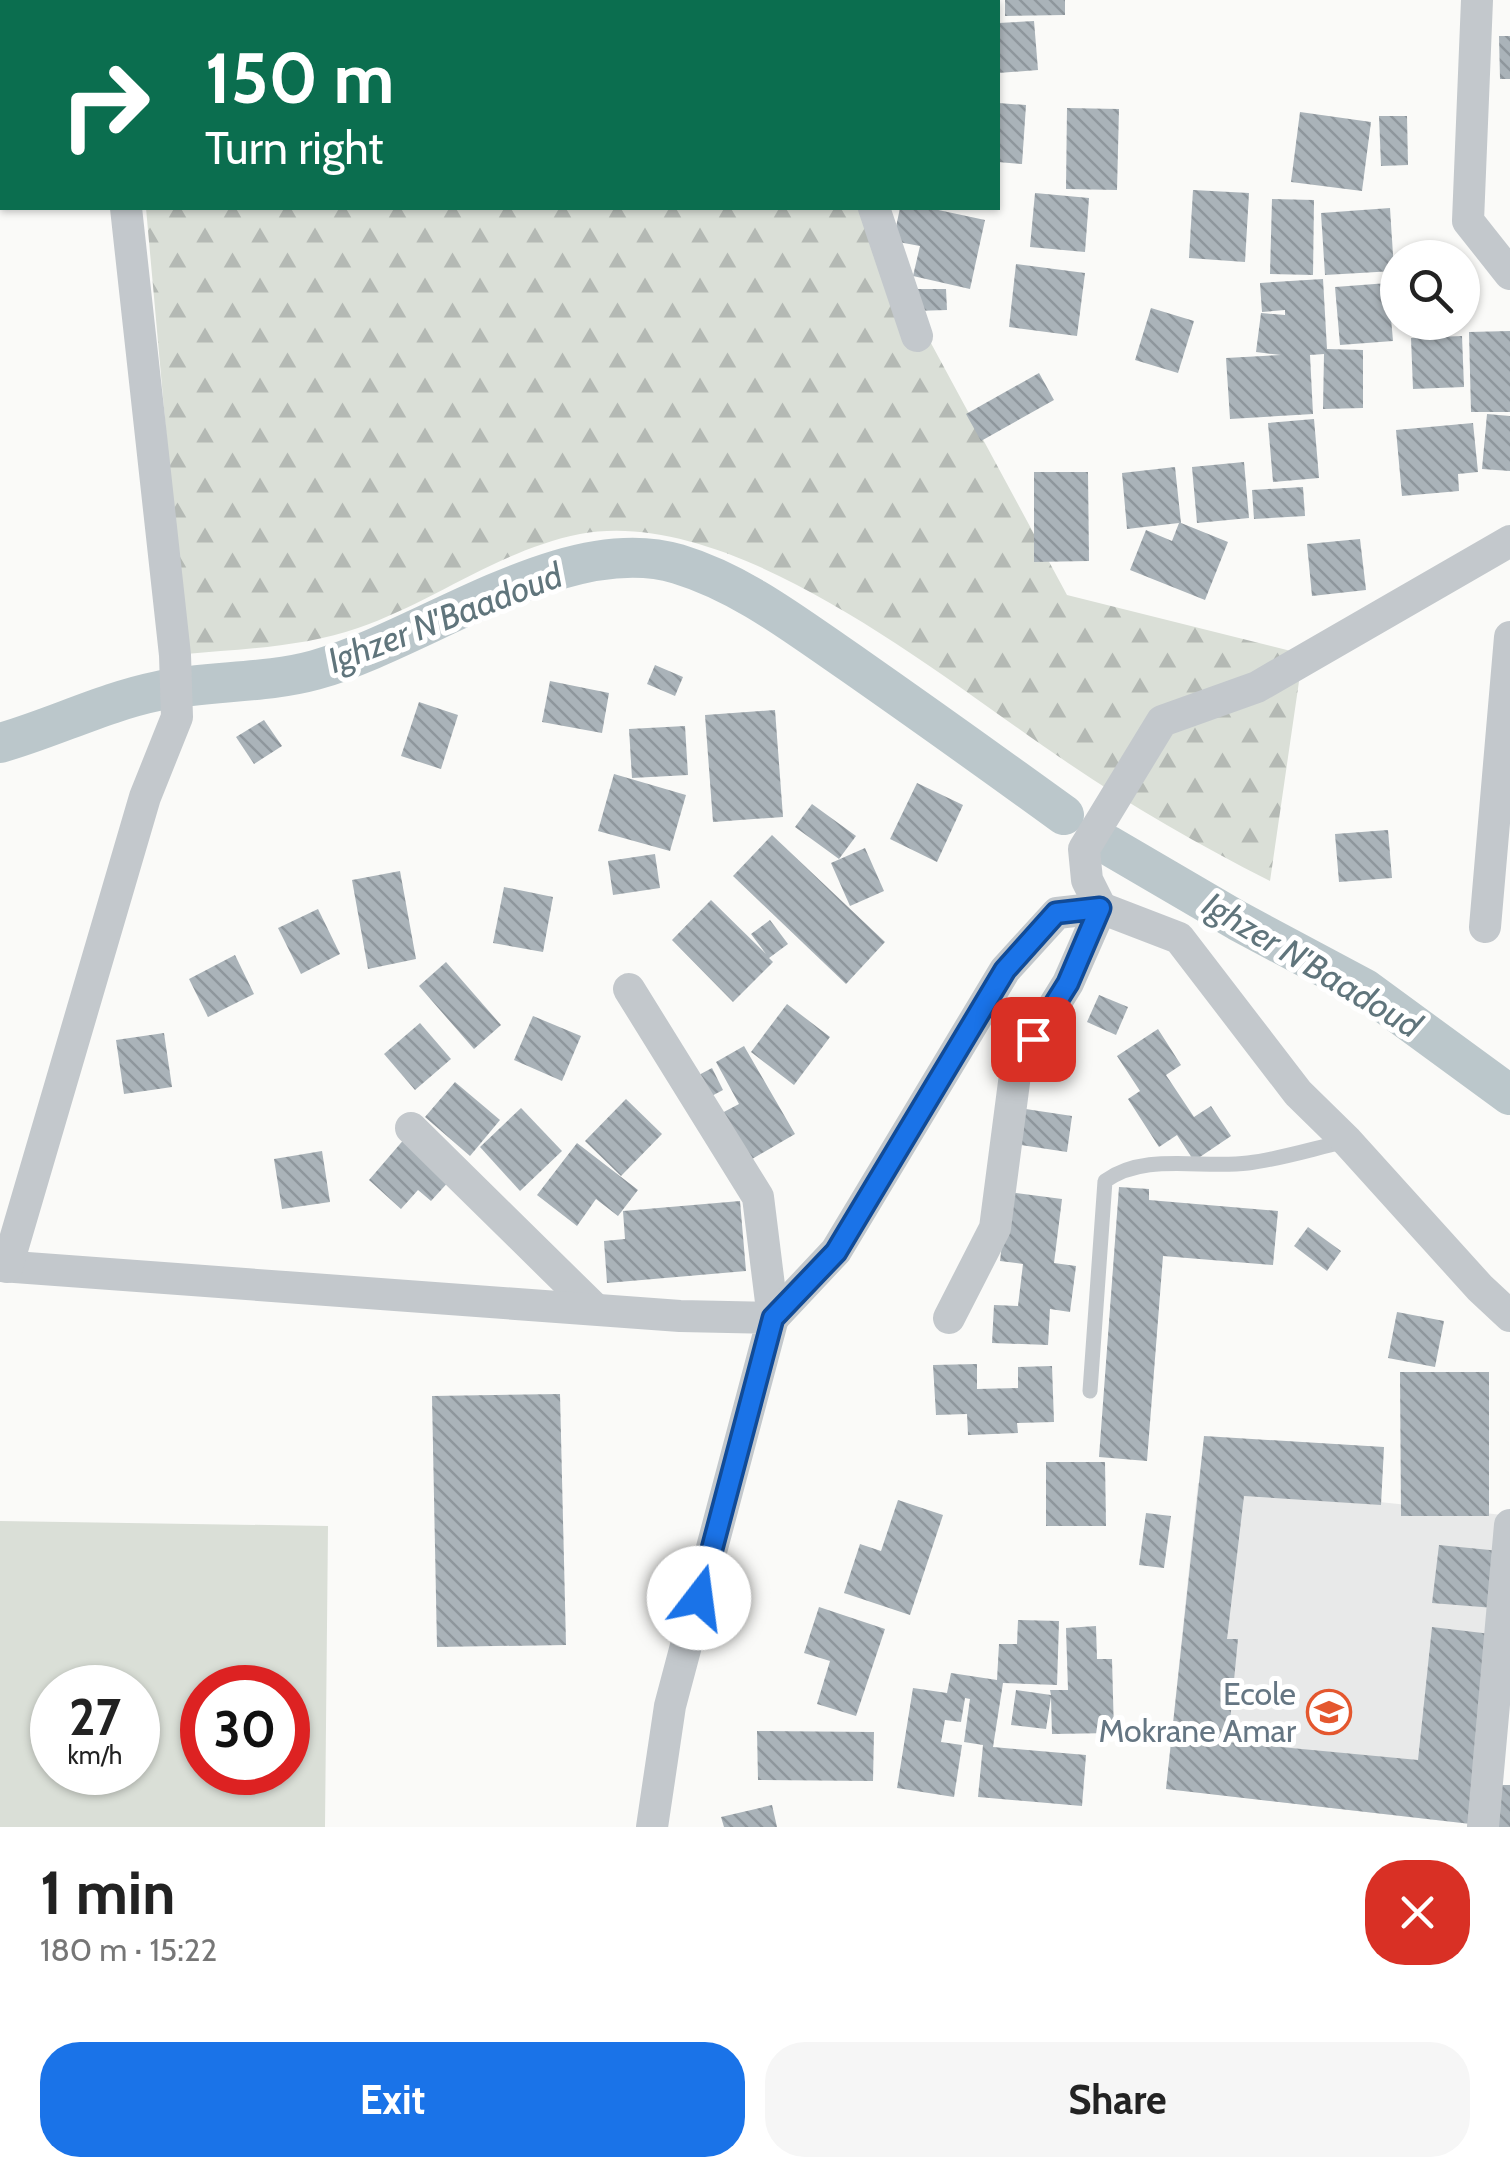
<!DOCTYPE html>
<meta charset="utf-8">
<style>
body{margin:0;font-family:Cabin,sans-serif;background:#f6f6f6;color:#222;height:100vh;display:flex;flex-direction:column;font-size:38px;white-space:nowrap}
*{box-sizing:border-box;margin:0}
p{font-size:32px;color:#767676}
.icon{flex:none;width:55px;height:55px;fill:none;stroke:currentColor;stroke-width:2;stroke-linecap:round;stroke-linejoin:round}
.map{position:relative;height:1827px;overflow:hidden}
.sheet{display:flex;flex-direction:column;background:#fff;flex:1}
.sheet>*{flex:none}
.banner{position:absolute;left:0px;top:0px;width:1000px;height:210px;box-shadow:0 2px 8px #0004;background:#0b6e4f;color:#fff;overflow:hidden}
.fabs{position:absolute;left:1380px;top:240px;display:grid;gap:20px}
.fabs a{display:grid;place-items:center;width:100px;height:100px;border-radius:50%;background:#fff;box-shadow:0 2px 8px #0004;font-size:50px}
.speed{position:absolute;left:30px;top:1665px;display:flex;gap:20px;font-size:50px;font-weight:700;text-align:center}
.speed>*{display:grid;place-content:center;width:130px;height:130px;border-radius:50%;background:#fff;box-shadow:0 2px 8px #0004;line-height:1}
.speed small{font-size:25px;font-weight:400}
.speed .limit{border:15px solid #d22;background:#fff;color:#111}
.pin{position:absolute;display:grid;place-items:center;width:85px;height:85px;color:#fff;margin:-42px;border-radius:20px;box-shadow:0 5px 15px #0006}
.me{position:absolute;width:110px;margin:-55px;rotate:15deg;stroke-linejoin:round;filter:drop-shadow(0 0 8px #0008)}
.turn{display:flex;align-items:center;gap:35px;height:210px;padding:0 40px;font-size:45px}
.turn .icon{width:130px;height:130px;stroke-width:2.5}
.turn b{display:block;font-size:70px;line-height:85px}
.round{display:grid;place-items:center;flex:none;width:105px;height:105px;border-radius:40px;background:#f6f6f6}
.overview{display:flex;align-items:center;justify-content:space-between;height:170px;padding:0 40px}
h1{font-size:60px;font-weight:800;line-height:75px}
.button{display:flex;gap:20px;margin-top:auto;padding:20px 40px}
.button a{flex:1;height:115px;border-radius:40px;background:#1a73e8;color:#fff;font-size:40px;font-weight:800;line-height:115px;text-align:center}
.button a+a{background:#f6f6f6;color:#222}
.map>svg:first-child{display:block}
.built{fill:#e8e9e9}
.forest{fill:url(#forest-firs)}
.park{fill:#dadfd7;fill-rule:evenodd}
.lines{fill:none;stroke-linecap:round;stroke-linejoin:round}
.canal{stroke:#bbc7cb;stroke-width:40}
.building{fill:url(#building-back-hatch)}
.lane{stroke:#c3c8cc;stroke-width:15}
.street{stroke:#c3c8cc;stroke-width:32}
.route-casing{stroke:#114b97;stroke-width:25}
.route{stroke:#1a73e8;stroke-width:18}
.labels{text-anchor:middle;stroke-width:10;stroke-linejoin:round;paint-order:stroke}
.poi-label{font-size:32px;fill:#657683;stroke:#fff;text-anchor:end}
.water-label{font-size:35px;font-style:italic;fill:#60757c;stroke:#fff}
</style>
<div class="map">
<svg width="1510" height="1827" viewBox="0 0 1510 1827">
<defs>
<pattern id="forest-firs" width="22" height="20" patternUnits="userSpaceOnUse" patternTransform="scale(2.5)"><rect width="22" height="20" fill="#dadfd7"/><path d="M5 1l3.5 6h-7zM16 11l3.5 6h-7z" fill="#b4b9b4"/></pattern>
<pattern id="building-back-hatch" width="6" height="6" patternUnits="userSpaceOnUse" patternTransform="scale(2.5)"><rect width="6" height="6" fill="#aab3b9"/><path d="M-1 5l2 2M0 0l6 6M5-1l2 2" fill="none" stroke="#8e969c"/></pattern>
</defs>
<rect width="100%" height="100%" fill="#fafaf8"/>
<polygon class="built" points="1198,1483 1503,1515 1471,1824 1166,1789"/>
<g class="forest">
<rect x="128" y="0" width="487" height="2"/>
<path d="M146,208h712l209,387 236,59 -33,227c-71,-36 -137,-74 -202,-118 -125,-84 -332,-258 -488,-229 -81,16 -146,68 -222,94 -54,19 -116,21 -172,26z"/>
</g>
<path class="park" d="M0,1521l328,5 -3,301h-325zM52,1688h86v84h-86zM202,1688h86v84h-86z"/>
<g class="lines">
<g class="canal">
<path d="M0,743c53,-15 104,-41 158,-52 52,-11 106,-7 157,-21 109,-30 251,-140 363,-106 66,20 121,64 177,102 70,49 140,99 209,149"/>
<polyline points="1108,845 1238,921 1365,989 1510,1095"/>
</g>
</g>
<g class="building">
<polygon points="1005,0 1065,0 1065,15 1005,16"/>
<polygon points="1034,21 1038,70 998,73 998,23"/>
<polygon points="1499,36 1510,36 1510,79 1500,79"/>
<polygon points="998,103 1026,105 1022,164 998,162"/>
<polygon points="1067,108 1119,109 1117,190 1066,189"/>
<polygon points="1300,112 1371,122 1362,191 1291,182"/>
<polygon points="1379,116 1407,116 1408,165 1381,166"/>
<polygon points="1193,190 1249,193 1245,262 1189,258"/>
<polygon points="1035,193 1089,198 1085,252 1030,247"/>
<polygon points="1272,199 1314,200 1313,275 1270,274"/>
<polygon points="900,208 929,208 985,220 970,289 913,276 920,246 893,241"/>
<polygon points="1390,208 1394,271 1325,275 1321,213"/>
<polygon points="1016,264 1085,273 1077,336 1009,327"/>
<polygon points="1323,279 1327,349 1363,350 1363,408 1323,409 1324,354 1310,355 1313,414 1230,419 1226,358 1281,355 1256,352 1261,313 1285,315 1285,310 1262,312 1260,283"/>
<polygon points="1388,283 1393,341 1340,345 1335,287"/>
<polygon points="914,289 946,289 947,310 915,311"/>
<polygon points="1151,308 1194,321 1178,373 1135,360"/>
<polygon points="1510,331 1510,412 1471,412 1469,332"/>
<polygon points="1462,336 1464,387 1413,389 1411,338"/>
<polygon points="1039,373 1054,400 981,441 966,414"/>
<polygon points="1487,414 1510,416 1510,471 1482,469"/>
<polygon points="1314,419 1319,478 1273,482 1268,423"/>
<polygon points="1473,423 1478,472 1458,474 1459,491 1402,496 1396,430"/>
<polygon points="1244,462 1249,518 1197,523 1192,467"/>
<polygon points="1175,467 1181,523 1228,542 1205,600 1130,570 1146,530 1172,541 1179,523 1127,529 1122,473"/>
<polygon points="1034,472 1088,472 1089,561 1034,562"/>
<polygon points="1303,487 1305,516 1254,519 1252,490"/>
<polygon points="1360,539 1366,590 1312,596 1307,544"/>
<polygon points="655,665 683,677 675,696 647,684"/>
<polygon points="550,681 609,693 602,733 542,722"/>
<polygon points="419,702 458,715 441,769 401,756"/>
<polygon points="775,710 783,817 713,822 705,715"/>
<polygon points="264,720 282,746 254,764 236,737"/>
<polygon points="685,726 688,775 632,778 629,729"/>
<polygon points="614,774 686,795 670,851 598,831"/>
<polygon points="917,783 963,805 937,862 890,839"/>
<polygon points="812,804 856,836 839,859 795,827"/>
<polygon points="1388,830 1392,878 1339,882 1335,834"/>
<polygon points="772,835 885,942 846,984 733,876"/>
<polygon points="865,848 884,891 850,906 831,863"/>
<polygon points="655,854 660,888 613,895 608,861"/>
<polygon points="400,871 416,959 368,969 352,880"/>
<polygon points="504,887 553,897 543,952 493,943"/>
<polygon points="711,900 766,954 751,934 770,920 788,944 769,958 773,962 733,1002 672,940"/>
<polygon points="318,909 340,954 301,974 278,928"/>
<polygon points="235,955 254,994 208,1017 189,979"/>
<polygon points="446,962 501,1025 474,1049 419,986"/>
<polygon points="1099,995 1128,1007 1116,1035 1087,1022"/>
<polygon points="787,1004 830,1037 794,1085 751,1052"/>
<polygon points="533,1016 581,1036 562,1081 514,1060"/>
<polygon points="420,1023 451,1059 415,1090 384,1054"/>
<polygon points="1158,1029 1181,1065 1166,1075 1194,1117 1211,1106 1231,1136 1194,1161 1177,1135 1159,1147 1128,1099 1140,1091 1117,1056"/>
<polygon points="164,1033 172,1087 124,1094 116,1040"/>
<polygon points="744,1046 795,1134 747,1162 720,1114 739,1104 716,1062"/>
<polygon points="712,1068 723,1090 706,1099 695,1077"/>
<polygon points="455,1082 500,1120 470,1156 425,1117"/>
<polygon points="626,1099 662,1134 621,1176 585,1141"/>
<polygon points="521,1108 562,1151 520,1191 480,1147"/>
<polygon points="1019,1108 1072,1116 1067,1152 1014,1144"/>
<polygon points="406,1137 452,1178 431,1201 418,1190 401,1209 369,1180"/>
<polygon points="577,1143 638,1190 618,1216 596,1199 577,1226 537,1195"/>
<polygon points="322,1151 330,1202 282,1209 274,1159"/>
<polygon points="1119,1187 1149,1189 1149,1200 1278,1211 1273,1265 1163,1256 1147,1461 1099,1457"/>
<polygon points="1008,1192 1062,1199 1054,1263 1076,1266 1070,1312 1050,1309 1048,1345 992,1343 994,1305 1018,1306 1023,1264 1000,1261"/>
<polygon points="740,1201 746,1271 607,1283 604,1241 625,1239 623,1211"/>
<polygon points="1308,1227 1341,1251 1327,1271 1294,1246"/>
<polygon points="1397,1312 1444,1321 1435,1367 1388,1358"/>
<polygon points="977,1364 977,1389 1018,1388 1018,1367 1052,1366 1054,1422 1017,1423 1018,1433 968,1435 967,1414 936,1415 933,1365"/>
<polygon points="1400,1372 1489,1372 1489,1516 1401,1516"/>
<polygon points="560,1394 566,1645 437,1647 432,1396"/>
<polygon points="1204,1436 1384,1447 1381,1505 1244,1496 1227,1639 1238,1639 1228,1742 1418,1760 1432,1627 1491,1634 1471,1824 1166,1789"/>
<polygon points="1046,1462 1105,1462 1106,1526 1046,1526"/>
<polygon points="898,1500 943,1515 910,1615 844,1593 860,1544 881,1551"/>
<polygon points="1146,1513 1171,1516 1164,1568 1139,1565"/>
<polygon points="1439,1545 1500,1551 1494,1608 1432,1603"/>
<polygon points="819,1607 885,1629 856,1716 817,1704 830,1661 804,1653"/>
<polygon points="1018,1620 1059,1621 1057,1685 1003,1683 993,1747 1086,1755 1082,1806 978,1797 983,1745 964,1742 970,1699 965,1698 961,1722 945,1720 941,1742 962,1745 954,1797 897,1788 913,1688 947,1693 951,1673 997,1680 999,1644 1017,1644"/>
<polygon points="1096,1626 1097,1659 1112,1659 1114,1733 1052,1734 1051,1697 1046,1729 1011,1725 1016,1690 1051,1695 1050,1690 1068,1690 1066,1628"/>
<polygon points="757,1731 874,1732 873,1781 758,1780"/>
<polygon points="1493,1785 1510,1785 1510,1827 1494,1827"/>
<polygon points="772,1805 777,1827 724,1827 721,1817"/>
</g>
<g class="lines">
<path class="lane" d="M1090,1391l15,-210c40,-29 96,-12 143,-18 33,-4 67,-15 99,-22"/>
<g class="street">
<polyline points="105,0 105,2"/>
<polyline points="682,0 683,2"/>
<polyline points="1477,0 1468,221 1510,274"/>
<polyline points="840,2 842,0"/>
<polyline points="874,208 917,336"/>
<polyline points="1485,927 1510,637"/>
<polyline points="629,989 758,1197 773,1318"/>
<polyline points="411,1128 594,1308"/>
<polyline points="0,1266 680,1316 773,1318 670,1706 652,1827"/>
<polyline points="7,1267 145,797 177,717 175,655 126,208"/>
<polyline points="773,1318 836,1251 1005,970 1057,913 1101,908 1179,938 1298,1093 1347,1141 1480,1288 1510,1316"/>
<polyline points="949,1318 995,1228 1016,1067 1068,983 1101,908 1087,880 1084,849 1162,721 1257,687 1510,541"/>
<polyline points="1483,1827 1510,1525"/>
</g>
</g>
<g class="lines">
<defs>
<polyline id="route" points="699,1598 773,1318 836,1252 1005,970 1056,913 1100,908 1068,983 1033,1039"/>
</defs>
<use href="#route" class="route-casing"/>
<use href="#route" class="route"/>
</g>
<defs>
<symbol id="school-ring" viewBox="-11 -11 22 22"><circle r="9.5" fill="#fff" stroke="#e4572e" stroke-width="1.5"/><path d="M0-5L7-2L0 1L-7-2ZM-4 1L0 2.5L4 1V4Q0 6-4 4Z" fill="#e4572e"/></symbol>
</defs>
<g fill-rule="evenodd">
<use href="#school-ring" x="1304" y="1687" width="50" height="50"/>
</g>
<g class="labels">
<g class="poi-label">
<text x="1296" y="1705">Ecole<tspan x="1296" dy="37">Mokrane Amar</tspan></text>
</g>
<g class="water-label">
<text transform="translate(445 618) rotate(-21)" y="12">Ighzer N'Baadoud</text>
<text transform="translate(1312 965) rotate(31)" y="12">Ighzer N'Baadoud</text>
</g>
</g>
</svg>
<div class="fabs">
<a><svg class="icon" aria-label="search" viewBox="0 0 24 24"><circle cx="10" cy="10" r="6"/><path d="M15 15l6 6"/></svg></a>
</div>
<div class="speed"><div>27<small>km/h</small></div><div class="limit">30</div></div>
<div class="pin" style="left:1033px;top:1039px;background:#d93025"><svg class="icon" aria-label="arrive" viewBox="0 0 24 24"><path d="M6 21V4h12l-3 4 3 4H6"/></svg></div>
<svg class="me" style="left:699px;top:1598px" viewBox="-20 -20 40 40"><circle r="19" fill="#fff"/><path d="M0-13L10 11 0 6-10 11z" fill="#1a73e8"/></svg>
<div class="banner">
<div class="turn"><svg class="icon" aria-label="right" viewBox="0 0 24 24"><path d="M7 20v-9h11M14 6l5 5-5 5"/></svg><div><b>150 m</b>Turn right</div></div>
</div>
</div>
<section class="sheet">
<div class="overview"><div><h1>1 min</h1><p>180 m · 15:22</p></div><a class="round" style="background:#d93025;color:#fff"><svg class="icon" aria-label="close" viewBox="0 0 24 24"><path d="M6 6l12 12M18 6L6 18"/></svg></a></div>
<div class="button"><a>Exit</a><a>Share</a></div>
</section>
